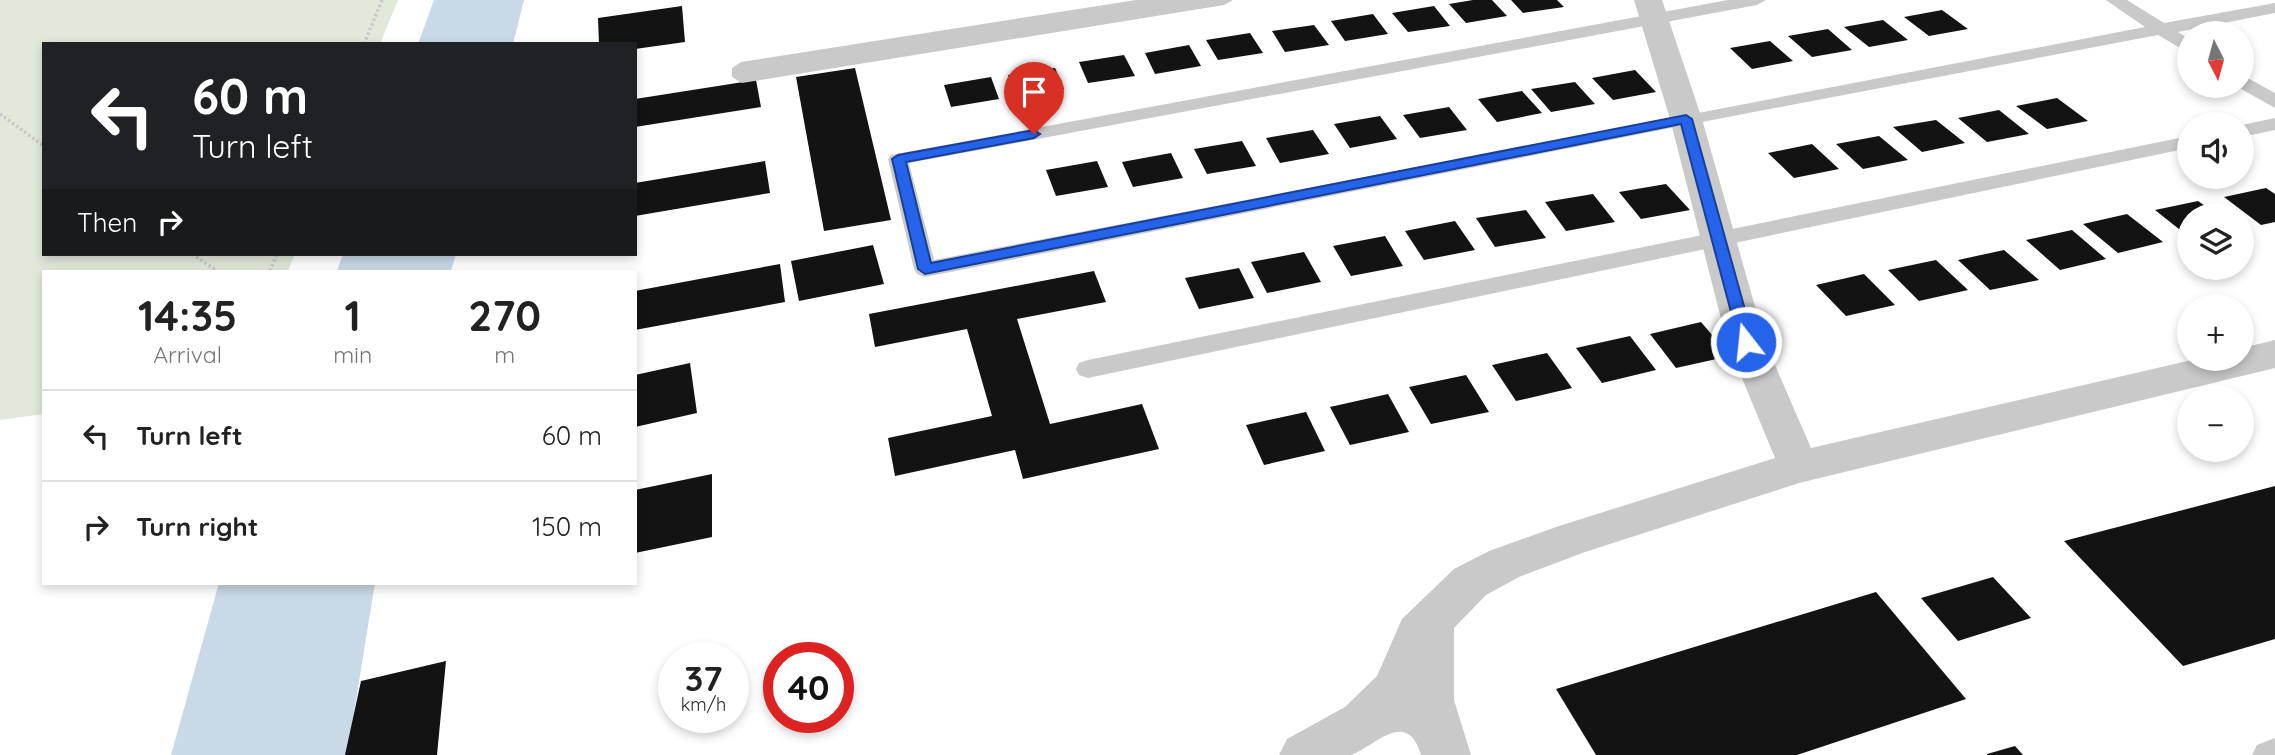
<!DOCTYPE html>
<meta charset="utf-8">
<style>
body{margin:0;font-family:Quicksand,sans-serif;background:#f2f2f2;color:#222;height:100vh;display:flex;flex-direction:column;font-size:26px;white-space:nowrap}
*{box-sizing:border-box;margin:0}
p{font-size:23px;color:#767676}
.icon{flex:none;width:38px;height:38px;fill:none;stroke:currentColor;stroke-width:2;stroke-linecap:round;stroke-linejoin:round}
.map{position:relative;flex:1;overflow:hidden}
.drawer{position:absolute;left:42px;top:270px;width:595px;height:315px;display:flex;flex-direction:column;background:#fff;border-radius:0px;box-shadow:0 4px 10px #0003}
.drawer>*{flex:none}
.guide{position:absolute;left:42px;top:42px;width:595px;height:214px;border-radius:0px;box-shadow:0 4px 10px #0003;background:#202124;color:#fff;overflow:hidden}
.needle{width:46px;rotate:174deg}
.buttons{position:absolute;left:2177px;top:21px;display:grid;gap:14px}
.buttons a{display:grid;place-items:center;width:77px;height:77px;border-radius:50%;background:#fff;box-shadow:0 4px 10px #0003;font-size:35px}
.speed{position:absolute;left:658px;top:642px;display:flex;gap:14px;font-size:35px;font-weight:700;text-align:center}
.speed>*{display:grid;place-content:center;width:91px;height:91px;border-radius:50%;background:#fff;box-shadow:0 4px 10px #0003;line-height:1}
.speed small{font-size:18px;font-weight:400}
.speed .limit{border:10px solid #d22;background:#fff;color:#111}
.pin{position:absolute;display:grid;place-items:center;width:60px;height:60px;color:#fff;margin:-72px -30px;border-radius:50% 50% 50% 0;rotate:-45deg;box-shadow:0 0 7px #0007}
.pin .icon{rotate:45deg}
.me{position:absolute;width:77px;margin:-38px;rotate:344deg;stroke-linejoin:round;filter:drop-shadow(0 0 5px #0008)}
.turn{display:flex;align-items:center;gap:24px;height:147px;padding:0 35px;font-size:32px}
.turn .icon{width:91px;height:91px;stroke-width:2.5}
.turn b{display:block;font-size:49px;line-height:60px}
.then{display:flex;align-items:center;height:66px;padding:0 35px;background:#0003;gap:14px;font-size:26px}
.eta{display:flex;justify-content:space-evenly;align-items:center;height:119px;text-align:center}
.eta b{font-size:42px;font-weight:700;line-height:49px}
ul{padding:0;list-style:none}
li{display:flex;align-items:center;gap:21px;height:91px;padding:0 35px;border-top:2px solid #e0e0e0}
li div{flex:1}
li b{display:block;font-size:26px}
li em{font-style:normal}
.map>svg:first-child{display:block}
.green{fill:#e1e9da}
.water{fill:#c8d9e7}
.building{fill:#131313}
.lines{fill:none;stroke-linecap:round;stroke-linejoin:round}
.path{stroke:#c9c9c9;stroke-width:3.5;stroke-dasharray:2.5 2.5;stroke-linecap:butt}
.service{fill:#c9c9c9;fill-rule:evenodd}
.tertiary{fill:#c9c9c9;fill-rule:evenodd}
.route{fill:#2563eb;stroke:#184099;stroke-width:2}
</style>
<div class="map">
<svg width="2275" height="755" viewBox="0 0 2275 755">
<rect width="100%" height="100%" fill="#fff"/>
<polygon class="green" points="0,0 398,0 380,44 44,44 44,254 295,254 288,271 44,271 44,414 0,420"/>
<g class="water">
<polygon points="434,0 524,0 513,44 418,44"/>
<polygon points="343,254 456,254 451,271 337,271"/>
<polygon points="219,583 375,583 347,755 171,755"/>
</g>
<g class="building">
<polygon points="1473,0 1492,0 1507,16 1466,23 1449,4"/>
<polygon points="1511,0 1557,0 1564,7 1523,13"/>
<polygon points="682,6 685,42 635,49 635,44 599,44 598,18"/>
<polygon points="1434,6 1450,26 1408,32 1392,13"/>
<polygon points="1942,10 1968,29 1929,36 1904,17"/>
<polygon points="1373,14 1388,34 1345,41 1331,21"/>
<polygon points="1883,20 1908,40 1869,47 1844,27"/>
<polygon points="1314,25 1329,45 1285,52 1272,31"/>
<polygon points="1828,29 1852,50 1812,57 1788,36"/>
<polygon points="1250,33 1263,53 1218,60 1206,40"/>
<polygon points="1770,41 1793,61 1752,69 1730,48"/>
<polygon points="1189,45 1201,66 1155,74 1145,53"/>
<polygon points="1124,55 1135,76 1088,83 1079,62"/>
<polygon points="855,68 891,220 824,231 796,77"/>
<polygon points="1055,68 1064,89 1017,97 1008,75"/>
<polygon points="1635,70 1656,92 1613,100 1592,78"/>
<polygon points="991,77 999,99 951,107 944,85"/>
<polygon points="756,80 761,107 635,127 635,99"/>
<polygon points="1575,82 1595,104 1551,112 1531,89"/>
<polygon points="1522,91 1542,113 1497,122 1478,99"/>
<polygon points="2057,98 2088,121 2047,129 2016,106"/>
<polygon points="1449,107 1467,130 1420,138 1403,115"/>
<polygon points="1999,110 2029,134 1987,142 1958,118"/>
<polygon points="1380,116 1397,139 1350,148 1334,124"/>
<polygon points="1936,120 1965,143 1922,152 1893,127"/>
<polygon points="1313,130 1329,154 1280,163 1266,138"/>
<polygon points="1879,136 1908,160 1863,169 1836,144"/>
<polygon points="1242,141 1256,166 1207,174 1194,149"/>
<polygon points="1812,144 1839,169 1794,178 1768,153"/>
<polygon points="1171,153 1183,178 1133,187 1122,162"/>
<polygon points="765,161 770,193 635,216 635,183"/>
<polygon points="1097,161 1108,187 1056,196 1046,170"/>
<polygon points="1666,184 1690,210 1641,219 1619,192"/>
<polygon points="2266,188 2275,194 2275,222 2261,225 2224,197"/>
<polygon points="1593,194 1615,222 1566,231 1545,202"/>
<polygon points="2198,201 2218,215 2189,215 2189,237 2155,210"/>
<polygon points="1526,210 1546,238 1495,247 1476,218"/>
<polygon points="2127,214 2163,242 2118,253 2083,224"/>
<polygon points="1455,221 1475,250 1424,260 1405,231"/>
<polygon points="2072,230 2106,259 2060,270 2026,240"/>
<polygon points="1385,236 1403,266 1351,276 1333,246"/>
<polygon points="873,245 884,284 799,301 791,261"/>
<polygon points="2004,250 2039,280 1990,290 1958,260"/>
<polygon points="1304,252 1321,282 1267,293 1251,262"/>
<polygon points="1936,260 1968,290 1919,301 1888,270"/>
<polygon points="780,264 785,302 635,330 635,291"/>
<polygon points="1239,268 1254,298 1199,309 1185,278"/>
<polygon points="1094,271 1106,302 1017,319 1050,424 1142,404 1159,449 1023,479 1015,450 895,476 888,438 992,416 967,329 875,347 869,314"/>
<polygon points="1864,274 1895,305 1846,316 1816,285"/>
<polygon points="1701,322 1730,356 1676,368 1650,334"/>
<polygon points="1630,336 1656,370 1602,383 1576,348"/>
<polygon points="1547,353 1572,388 1516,401 1492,365"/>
<polygon points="690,363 697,413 635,427 635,375"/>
<polygon points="1466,375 1489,412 1431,424 1409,387"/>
<polygon points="1388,394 1409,432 1350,445 1330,407"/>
<polygon points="1306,412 1325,451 1264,465 1246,425"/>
<polygon points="712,474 712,537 635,553 635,490"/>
<polygon points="2275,486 2275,639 2183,666 2064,541"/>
<polygon points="1993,577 2031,618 1958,641 1921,598"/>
<polygon points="1876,592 1966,699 1797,755 1596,755 1556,689"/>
<polygon points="446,661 437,755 345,755 361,681"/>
<polygon points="2015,746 2023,755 1987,755 1987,754"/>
</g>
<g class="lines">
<g class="path">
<polyline points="364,44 382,0"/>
<polyline points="0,114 44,146"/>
<polyline points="192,254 217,271"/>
<polyline points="270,271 277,254"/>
</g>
<g class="service">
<polygon points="1136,0 1233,0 1224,5 742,83 732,77 732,68 741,62"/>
<polygon points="1728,0 1766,0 1757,5 909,163 934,260 2145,27 2106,0 2127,0 2164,23 2275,3 2275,13 2178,32 2189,39 2189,53 2158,35 1686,125 925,277 917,274 914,269 888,159 891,155"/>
<polygon points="2242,75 2275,93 2275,108 2236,86 2242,86"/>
<polygon points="2275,118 2275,130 2242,137 2242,125"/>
<polygon points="2189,136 2189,148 1088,378 1079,375 1076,369 1079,363 1088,360"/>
<polygon points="2275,738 2275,755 2252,755 2257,745"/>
</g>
<path class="tertiary" d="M1634,0h28l40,119 63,223 46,106 385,-89h46v-11l33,-8v28l-476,115 -214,69 -66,25 -33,18 -32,33v72l17,55h-50c-14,-48 -47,-8 -70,0 -17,0 -53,0 -72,0l8,-16 58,-32 32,-31 25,-57 52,-50 35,-18 70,-25 216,-68 -48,-116 -57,-223z"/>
</g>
<polygon class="route" points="1686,115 1692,119 1754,342 1746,348 1739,342 1681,124 925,274 918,269 892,159 898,155 1034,130 1040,134 1034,138 906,162 931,263"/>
</svg>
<div class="buttons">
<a><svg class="needle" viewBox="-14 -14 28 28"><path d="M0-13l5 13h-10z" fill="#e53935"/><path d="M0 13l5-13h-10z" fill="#767676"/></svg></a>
<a><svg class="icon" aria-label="sound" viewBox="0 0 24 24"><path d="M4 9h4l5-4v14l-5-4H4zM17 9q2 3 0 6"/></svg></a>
<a><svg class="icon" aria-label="layers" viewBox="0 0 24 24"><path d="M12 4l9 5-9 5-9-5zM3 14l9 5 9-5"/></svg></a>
<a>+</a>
<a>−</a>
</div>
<div class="speed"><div>37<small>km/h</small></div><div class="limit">40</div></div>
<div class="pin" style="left:1034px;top:134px;background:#d93025"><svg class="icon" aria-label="arrive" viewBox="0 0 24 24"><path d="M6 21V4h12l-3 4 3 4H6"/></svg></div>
<svg class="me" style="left:1746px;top:342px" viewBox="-20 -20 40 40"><circle r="17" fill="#2563eb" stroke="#fff" stroke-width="3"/><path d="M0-11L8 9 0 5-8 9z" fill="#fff"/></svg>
<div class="guide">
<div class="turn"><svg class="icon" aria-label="left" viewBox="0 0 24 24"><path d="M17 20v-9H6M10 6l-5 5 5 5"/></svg><div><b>60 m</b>Turn left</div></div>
<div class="then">Then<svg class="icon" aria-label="right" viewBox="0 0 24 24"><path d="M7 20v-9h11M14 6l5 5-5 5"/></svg></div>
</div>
<section class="drawer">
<div class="eta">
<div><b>14:35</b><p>Arrival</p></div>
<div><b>1</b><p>min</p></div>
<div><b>270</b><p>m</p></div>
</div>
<ul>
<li><svg class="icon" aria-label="left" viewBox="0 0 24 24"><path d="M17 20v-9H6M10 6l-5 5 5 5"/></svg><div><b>Turn left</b></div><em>60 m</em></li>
<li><svg class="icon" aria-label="right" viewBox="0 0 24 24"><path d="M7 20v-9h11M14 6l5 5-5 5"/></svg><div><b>Turn right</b></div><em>150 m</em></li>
</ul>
</section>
</div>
